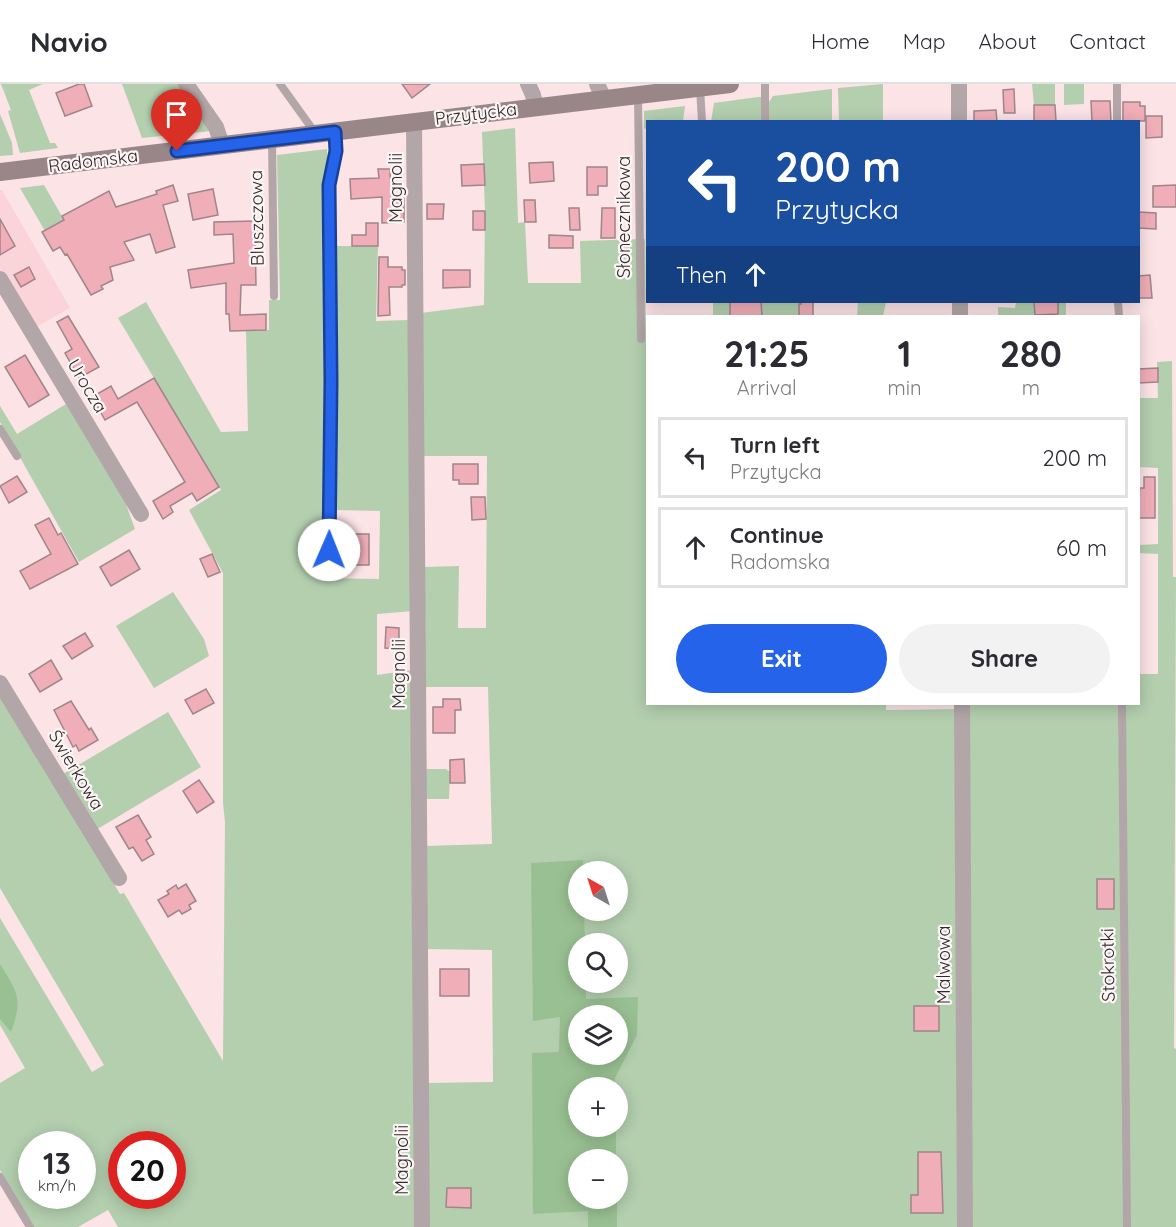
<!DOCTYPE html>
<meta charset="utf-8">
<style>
body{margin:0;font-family:Quicksand,sans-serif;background:#f2f2f3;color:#2b2b33;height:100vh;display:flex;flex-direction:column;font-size:22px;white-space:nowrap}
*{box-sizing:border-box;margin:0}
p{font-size:20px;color:#7c7c81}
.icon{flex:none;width:33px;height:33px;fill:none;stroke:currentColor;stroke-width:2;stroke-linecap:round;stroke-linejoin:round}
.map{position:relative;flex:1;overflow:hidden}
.panel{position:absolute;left:646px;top:231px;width:494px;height:390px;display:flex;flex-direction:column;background:#fff;border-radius:0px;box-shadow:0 3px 15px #0003}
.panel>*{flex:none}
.guide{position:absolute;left:646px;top:36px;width:494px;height:183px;border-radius:0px;box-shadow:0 3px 15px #0003;background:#1a4fa0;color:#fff;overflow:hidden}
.needle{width:39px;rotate:321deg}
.fabs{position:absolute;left:568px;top:777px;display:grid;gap:12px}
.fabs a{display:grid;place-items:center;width:60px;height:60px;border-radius:50%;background:#fff;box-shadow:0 3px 15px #0003;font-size:30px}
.speed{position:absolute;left:18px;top:1047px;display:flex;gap:12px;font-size:30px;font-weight:700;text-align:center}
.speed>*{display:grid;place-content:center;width:78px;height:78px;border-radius:50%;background:#fff;box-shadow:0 3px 15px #0003;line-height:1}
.speed small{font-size:15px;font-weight:400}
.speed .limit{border:9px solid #d22;background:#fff;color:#111}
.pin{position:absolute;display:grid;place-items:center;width:51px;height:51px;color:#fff;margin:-62px -26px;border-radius:50% 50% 50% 0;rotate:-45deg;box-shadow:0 0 6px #0007}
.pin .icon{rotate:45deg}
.me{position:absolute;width:66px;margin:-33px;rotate:1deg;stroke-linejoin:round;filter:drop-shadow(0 0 4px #0008)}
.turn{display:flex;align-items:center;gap:21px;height:126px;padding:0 30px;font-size:27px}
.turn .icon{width:78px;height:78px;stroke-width:2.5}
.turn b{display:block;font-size:42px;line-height:51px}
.then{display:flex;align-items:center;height:57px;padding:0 30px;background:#0003;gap:12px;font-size:22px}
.eta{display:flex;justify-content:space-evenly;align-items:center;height:102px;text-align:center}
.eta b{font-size:36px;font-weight:800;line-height:42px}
.cta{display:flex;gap:12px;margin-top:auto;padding:12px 30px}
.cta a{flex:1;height:69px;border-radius:36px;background:#2563eb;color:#fff;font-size:24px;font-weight:800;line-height:69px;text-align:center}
.cta a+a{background:#f2f2f3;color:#2b2b33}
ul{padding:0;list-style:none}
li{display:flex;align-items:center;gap:18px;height:81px;margin:0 12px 9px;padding:0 18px;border:3px solid #e1e1e2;border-radius:0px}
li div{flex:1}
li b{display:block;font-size:22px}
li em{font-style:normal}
header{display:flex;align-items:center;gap:36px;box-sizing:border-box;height:84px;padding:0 30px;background:#fff;border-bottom:2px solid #e1e1e2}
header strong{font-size:28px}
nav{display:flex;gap:33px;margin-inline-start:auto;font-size:21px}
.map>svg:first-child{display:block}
.built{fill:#fad4d9}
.green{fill:#b3cfae;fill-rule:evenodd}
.forest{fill:#99c092;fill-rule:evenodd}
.building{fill:#efaeb8;stroke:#a08589;stroke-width:1.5}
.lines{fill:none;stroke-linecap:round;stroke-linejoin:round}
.service{stroke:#b3a6a8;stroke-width:8}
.minor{stroke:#b3a6a8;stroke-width:16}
.secondary{stroke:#988688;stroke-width:18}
.route-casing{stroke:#184099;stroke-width:15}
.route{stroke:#2563eb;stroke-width:10}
.labels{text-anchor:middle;stroke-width:4.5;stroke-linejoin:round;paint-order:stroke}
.street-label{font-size:18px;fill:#33282a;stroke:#fcf5f6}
</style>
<header>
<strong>Navio</strong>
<nav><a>Home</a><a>Map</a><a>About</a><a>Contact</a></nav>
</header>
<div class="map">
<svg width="1176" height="1143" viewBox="0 0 1176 1143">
<rect width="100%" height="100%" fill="#fbe3e6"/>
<polygon class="built" points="0,106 2,106 70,224 36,243 0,184"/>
<g class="green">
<polygon points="1,0 43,0 29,6 50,59 55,59 58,64 20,69 8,27 11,26"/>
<polygon points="122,0 178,0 212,47 142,54"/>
<polygon points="883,0 883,37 839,37 838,4"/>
<polygon points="1032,0 1055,0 1055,21 1034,21"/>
<polygon points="1064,0 1084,0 1084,20 1064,21"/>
<polygon points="832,5 832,37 768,38 769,18 773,12"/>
<polygon points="758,13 762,13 762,37 711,38 714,19"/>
<polygon points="685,22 683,37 648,38 648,44 644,45 644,27"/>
<polygon points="0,30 12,59 13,71 0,72"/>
<path d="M515,44l3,95 7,-1 3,61h53l-1,-42 65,-2 1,101h2v364h238v6l80,-1 1,-5h171l1,-30h19v-120l-20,-1 1,-8 19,-1v-76l-19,-1v-69h19l-1,-36 15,-1 1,216h3l-2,471 2,1v178h-751v-144l68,-1 -1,-132 -68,-1v-103l68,-2 -4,-157h-64l-1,-120 36,-1 -1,62h28l1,-172h-65l-1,-143 63,-8 1,-94 -3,-79zM579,788h39v38h-39zM579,860h39v38h-39zM579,932h39v38h-39zM579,1004h39v38h-39zM579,1076h39v38h-39z"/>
<path d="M327,65l1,28 6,-1 2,70h42l-2,75 33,-1 4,291 -36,3v61l36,-5 5,557h-300l-10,-17 -30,17h-44l-34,-57v-87l25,-15 -25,-43v-107l92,154 12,-7 -104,-177v-195l120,201 4,-1 99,168 2,-239 -2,-19v-230l-34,-63 32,-20 -103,-172 28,-16 75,130 27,-1 -2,-101h23v-30h11l-3,-145zM334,343v83l46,1 -1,68 -55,-1 4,-150zM32,1060h50v52h-50zM122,1060h50v52h-50z"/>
<polygon points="44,101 64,136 45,147 20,104"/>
<polygon points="713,218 730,218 731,232 761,231 761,218 801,218 801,220 799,221 799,232 713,232"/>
<polygon points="858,218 886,218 883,232 857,232"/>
<polygon points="1016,218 1034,218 1035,231 1058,230 1058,218 1066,218 1066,232 998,232 998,223 1015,224"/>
<polygon points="66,320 121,407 135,445 79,478 0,338 0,322 17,350"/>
<polygon points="173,508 204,555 209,572 154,604 116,542"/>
<polygon points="168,628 201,683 94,747 63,690"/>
<polygon points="424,685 446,685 450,688 449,715 424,715"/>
</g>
<g class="forest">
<path d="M583,776v11l-4,1v38l5,1 1,32 -6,1v38l7,1v16l52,-2 -1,38 -22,43v9l-36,1v38l37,1v32l-37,1v38l38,1v28h-29v-16l-55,3 -1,-161 27,-1 1,-35 -27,4 -2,-158zM579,932h39v38h-39z"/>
<path d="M0,880c18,29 23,35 11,68l-11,-13z"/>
</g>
<g class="building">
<polygon points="79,0 84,0 92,22 65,32 56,9"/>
<polygon points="402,0 430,0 412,14"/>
<polygon points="1014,5 1015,29 1004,29 1003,6"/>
<polygon points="1091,17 1110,17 1111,38 1092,38"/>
<polygon points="1123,18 1140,18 1140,22 1145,22 1145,37 1123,37"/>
<polygon points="1034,21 1055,21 1056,38 1034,38"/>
<polygon points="996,26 997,38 974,38 974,27"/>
<polygon points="1146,32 1162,32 1162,53 1146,54"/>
<polygon points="553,78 554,97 530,99 529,79"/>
<polygon points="484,80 485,101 462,102 461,81"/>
<polygon points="587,83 607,83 607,102 598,102 598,111 587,111"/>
<polygon points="378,85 390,85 391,110 404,110 404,138 382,139 382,113 351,115 350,95 379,94"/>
<polygon points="173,101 178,117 163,121 175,163 156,169 150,150 124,158 134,176 110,183 113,196 101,202 103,205 91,211 67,170 65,171 60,163 53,167 42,148 64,136 62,132 109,107 116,123 157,110 156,107"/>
<polygon points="1176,101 1176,123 1153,123 1153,102"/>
<polygon points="213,105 218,131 193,136 188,110"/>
<polygon points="524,116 535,116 536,138 525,138"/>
<polygon points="427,120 444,120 443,135 427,135"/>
<polygon points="569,124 579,124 580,146 570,146"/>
<polygon points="602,124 615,124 615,154 601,154"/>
<rect x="473" y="127" width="12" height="19"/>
<polygon points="1138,128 1156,129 1156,145 1138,144"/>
<polygon points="0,135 15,162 0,171"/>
<polygon points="259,137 260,152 255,152 256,201 241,201 240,231 266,230 266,246 230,247 229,230 226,230 226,199 191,204 188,186 234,179 233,150 214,151 214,138"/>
<polygon points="366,139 378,139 378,162 352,162 352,151 366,151"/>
<polygon points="549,151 573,152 573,164 549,164"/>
<polygon points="379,173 388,173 388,183 402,183 402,186 405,186 405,201 402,201 402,203 389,203 390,231 378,232"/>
<polygon points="29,183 35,195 21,203 14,191"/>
<polygon points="443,186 470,186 470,203 443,204"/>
<polygon points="1150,191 1152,214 1138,214 1138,192"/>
<polygon points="730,218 761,218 762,232 730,232"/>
<polygon points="801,218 813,218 813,232 799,232 799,220 801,220"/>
<polygon points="1034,218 1058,218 1058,230 1035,231"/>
<polygon points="68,232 99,283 79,294 65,269 72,265 57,238"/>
<polygon points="25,271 49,311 29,323 5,283"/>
<polygon points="1158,284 1158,298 1138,299 1138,285"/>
<polygon points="154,294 219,403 197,417 192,409 170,422 173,428 163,435 153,417 185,398 137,318 105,336 92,313 111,302 118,315"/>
<polygon points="453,380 478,380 478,400 459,400 459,396 453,396"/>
<polygon points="17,392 27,408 9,419 0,402"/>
<polygon points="1144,393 1155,393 1155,434 1138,434 1138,412 1140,404 1144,404"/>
<polygon points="471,413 485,413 486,435 472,436"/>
<polygon points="49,434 58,451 61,449 78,480 30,505 20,487 51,470 35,441"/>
<polygon points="353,450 369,450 369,481 351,481"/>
<polygon points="129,466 140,485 111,502 100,483"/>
<polygon points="212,470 220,488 208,493 200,475"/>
<polygon points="386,543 399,544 399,565 385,564"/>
<polygon points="85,549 93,562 72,575 63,562"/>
<polygon points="51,576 62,595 40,608 29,590"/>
<polygon points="206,605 214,619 193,630 185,616"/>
<polygon points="443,615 460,615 461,626 455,626 455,649 433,649 433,623 443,623"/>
<polygon points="71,617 89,646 91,644 98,656 79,667 76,661 73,663 54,626"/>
<polygon points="464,675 465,699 450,699 450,676"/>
<polygon points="199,696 214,718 197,729 183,707"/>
<polygon points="138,731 151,753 146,756 154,770 142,777 133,763 129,765 116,743"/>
<rect x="1097" y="795" width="17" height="30"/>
<polygon points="186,800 196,817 189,821 191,825 182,830 179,826 168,833 158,816 169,810 167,807 176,801 178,805"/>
<rect x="440" y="885" width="29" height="27"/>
<rect x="914" y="922" width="25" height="25"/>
<polygon points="918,1068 941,1068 943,1129 911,1129 911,1111 918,1111"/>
<polygon points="447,1104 471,1104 471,1124 446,1123"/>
</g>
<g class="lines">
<g class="service">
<polyline points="280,0 316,50"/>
<polyline points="1117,0 1117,38"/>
<polyline points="700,4 702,38"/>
<polyline points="638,11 641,255"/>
<polyline points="765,38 765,0"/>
<polyline points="272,55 274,212"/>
<polyline points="1118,218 1119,232"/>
<polyline points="0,345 17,372"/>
<polyline points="329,466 331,297 329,101 336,67 335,48"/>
<polyline points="1122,620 1127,1143"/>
<polyline points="0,1093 30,1143"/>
</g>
<g class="minor">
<polyline points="186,0 216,43 222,61"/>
<polyline points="528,0 533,11 536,23"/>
<polyline points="597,0 604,15"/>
<polyline points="959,0 959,38"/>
<polyline points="414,38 422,1143"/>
<polyline points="0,195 141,430"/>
<polyline points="960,218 960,232"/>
<polyline points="0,599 119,794"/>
<polyline points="962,620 965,1143"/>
</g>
<polyline class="secondary" points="0,88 730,0"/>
</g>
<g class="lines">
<defs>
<polyline id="route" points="177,67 335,48 336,67 329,101 331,297 329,466"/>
</defs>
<use href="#route" class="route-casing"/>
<use href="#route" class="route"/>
</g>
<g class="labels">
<g class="street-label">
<text transform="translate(476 30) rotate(-7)" y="6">Przytycka</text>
<text transform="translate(93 77) rotate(-7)" y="6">Radomska</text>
<text transform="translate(396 104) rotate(-90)" y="6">Magnolii</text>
<text transform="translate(624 133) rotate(-90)" y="6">Słonecznikowa</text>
<text transform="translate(257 134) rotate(-91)" y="6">Bluszczowa</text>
<text transform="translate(87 302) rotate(59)" y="6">Urocza</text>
<text transform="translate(399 590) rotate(-90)" y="6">Magnolii</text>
<text transform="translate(76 686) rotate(59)" y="6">Świerkowa</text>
<text transform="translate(944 881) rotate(-90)" y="6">Malwowa</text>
<text transform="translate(1108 881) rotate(-91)" y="6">Stokrotki</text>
<text transform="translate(402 1076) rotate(-90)" y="6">Magnolii</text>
</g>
</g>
</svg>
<div class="fabs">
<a><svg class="needle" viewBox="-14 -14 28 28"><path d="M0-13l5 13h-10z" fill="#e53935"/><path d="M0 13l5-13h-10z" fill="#7c7c81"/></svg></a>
<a><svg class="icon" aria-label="search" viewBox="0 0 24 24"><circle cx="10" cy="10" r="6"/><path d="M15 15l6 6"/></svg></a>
<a><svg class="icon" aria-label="layers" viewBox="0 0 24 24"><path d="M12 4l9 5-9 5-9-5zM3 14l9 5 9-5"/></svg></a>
<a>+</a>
<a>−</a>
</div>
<div class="speed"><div>13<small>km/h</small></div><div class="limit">20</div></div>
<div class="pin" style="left:177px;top:67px;background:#d93025"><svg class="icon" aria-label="arrive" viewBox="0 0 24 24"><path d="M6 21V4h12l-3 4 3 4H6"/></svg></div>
<svg class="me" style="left:329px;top:466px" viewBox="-20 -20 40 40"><circle r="19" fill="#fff"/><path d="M0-13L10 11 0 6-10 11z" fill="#2563eb"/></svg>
<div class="guide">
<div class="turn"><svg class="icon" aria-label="left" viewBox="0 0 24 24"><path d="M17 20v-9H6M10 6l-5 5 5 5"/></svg><div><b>200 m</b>Przytycka</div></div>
<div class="then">Then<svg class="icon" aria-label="ahead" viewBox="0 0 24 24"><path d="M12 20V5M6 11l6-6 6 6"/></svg></div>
</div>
<section class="panel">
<div class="eta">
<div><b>21:25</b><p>Arrival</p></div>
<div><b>1</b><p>min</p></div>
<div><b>280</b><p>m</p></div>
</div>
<ul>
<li><svg class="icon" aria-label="left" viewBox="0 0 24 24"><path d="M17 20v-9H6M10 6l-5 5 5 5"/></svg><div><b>Turn left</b><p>Przytycka</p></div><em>200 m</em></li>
<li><svg class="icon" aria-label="ahead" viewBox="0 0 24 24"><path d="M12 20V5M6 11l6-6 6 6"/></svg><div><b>Continue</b><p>Radomska</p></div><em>60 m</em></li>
</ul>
<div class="cta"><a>Exit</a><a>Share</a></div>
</section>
</div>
